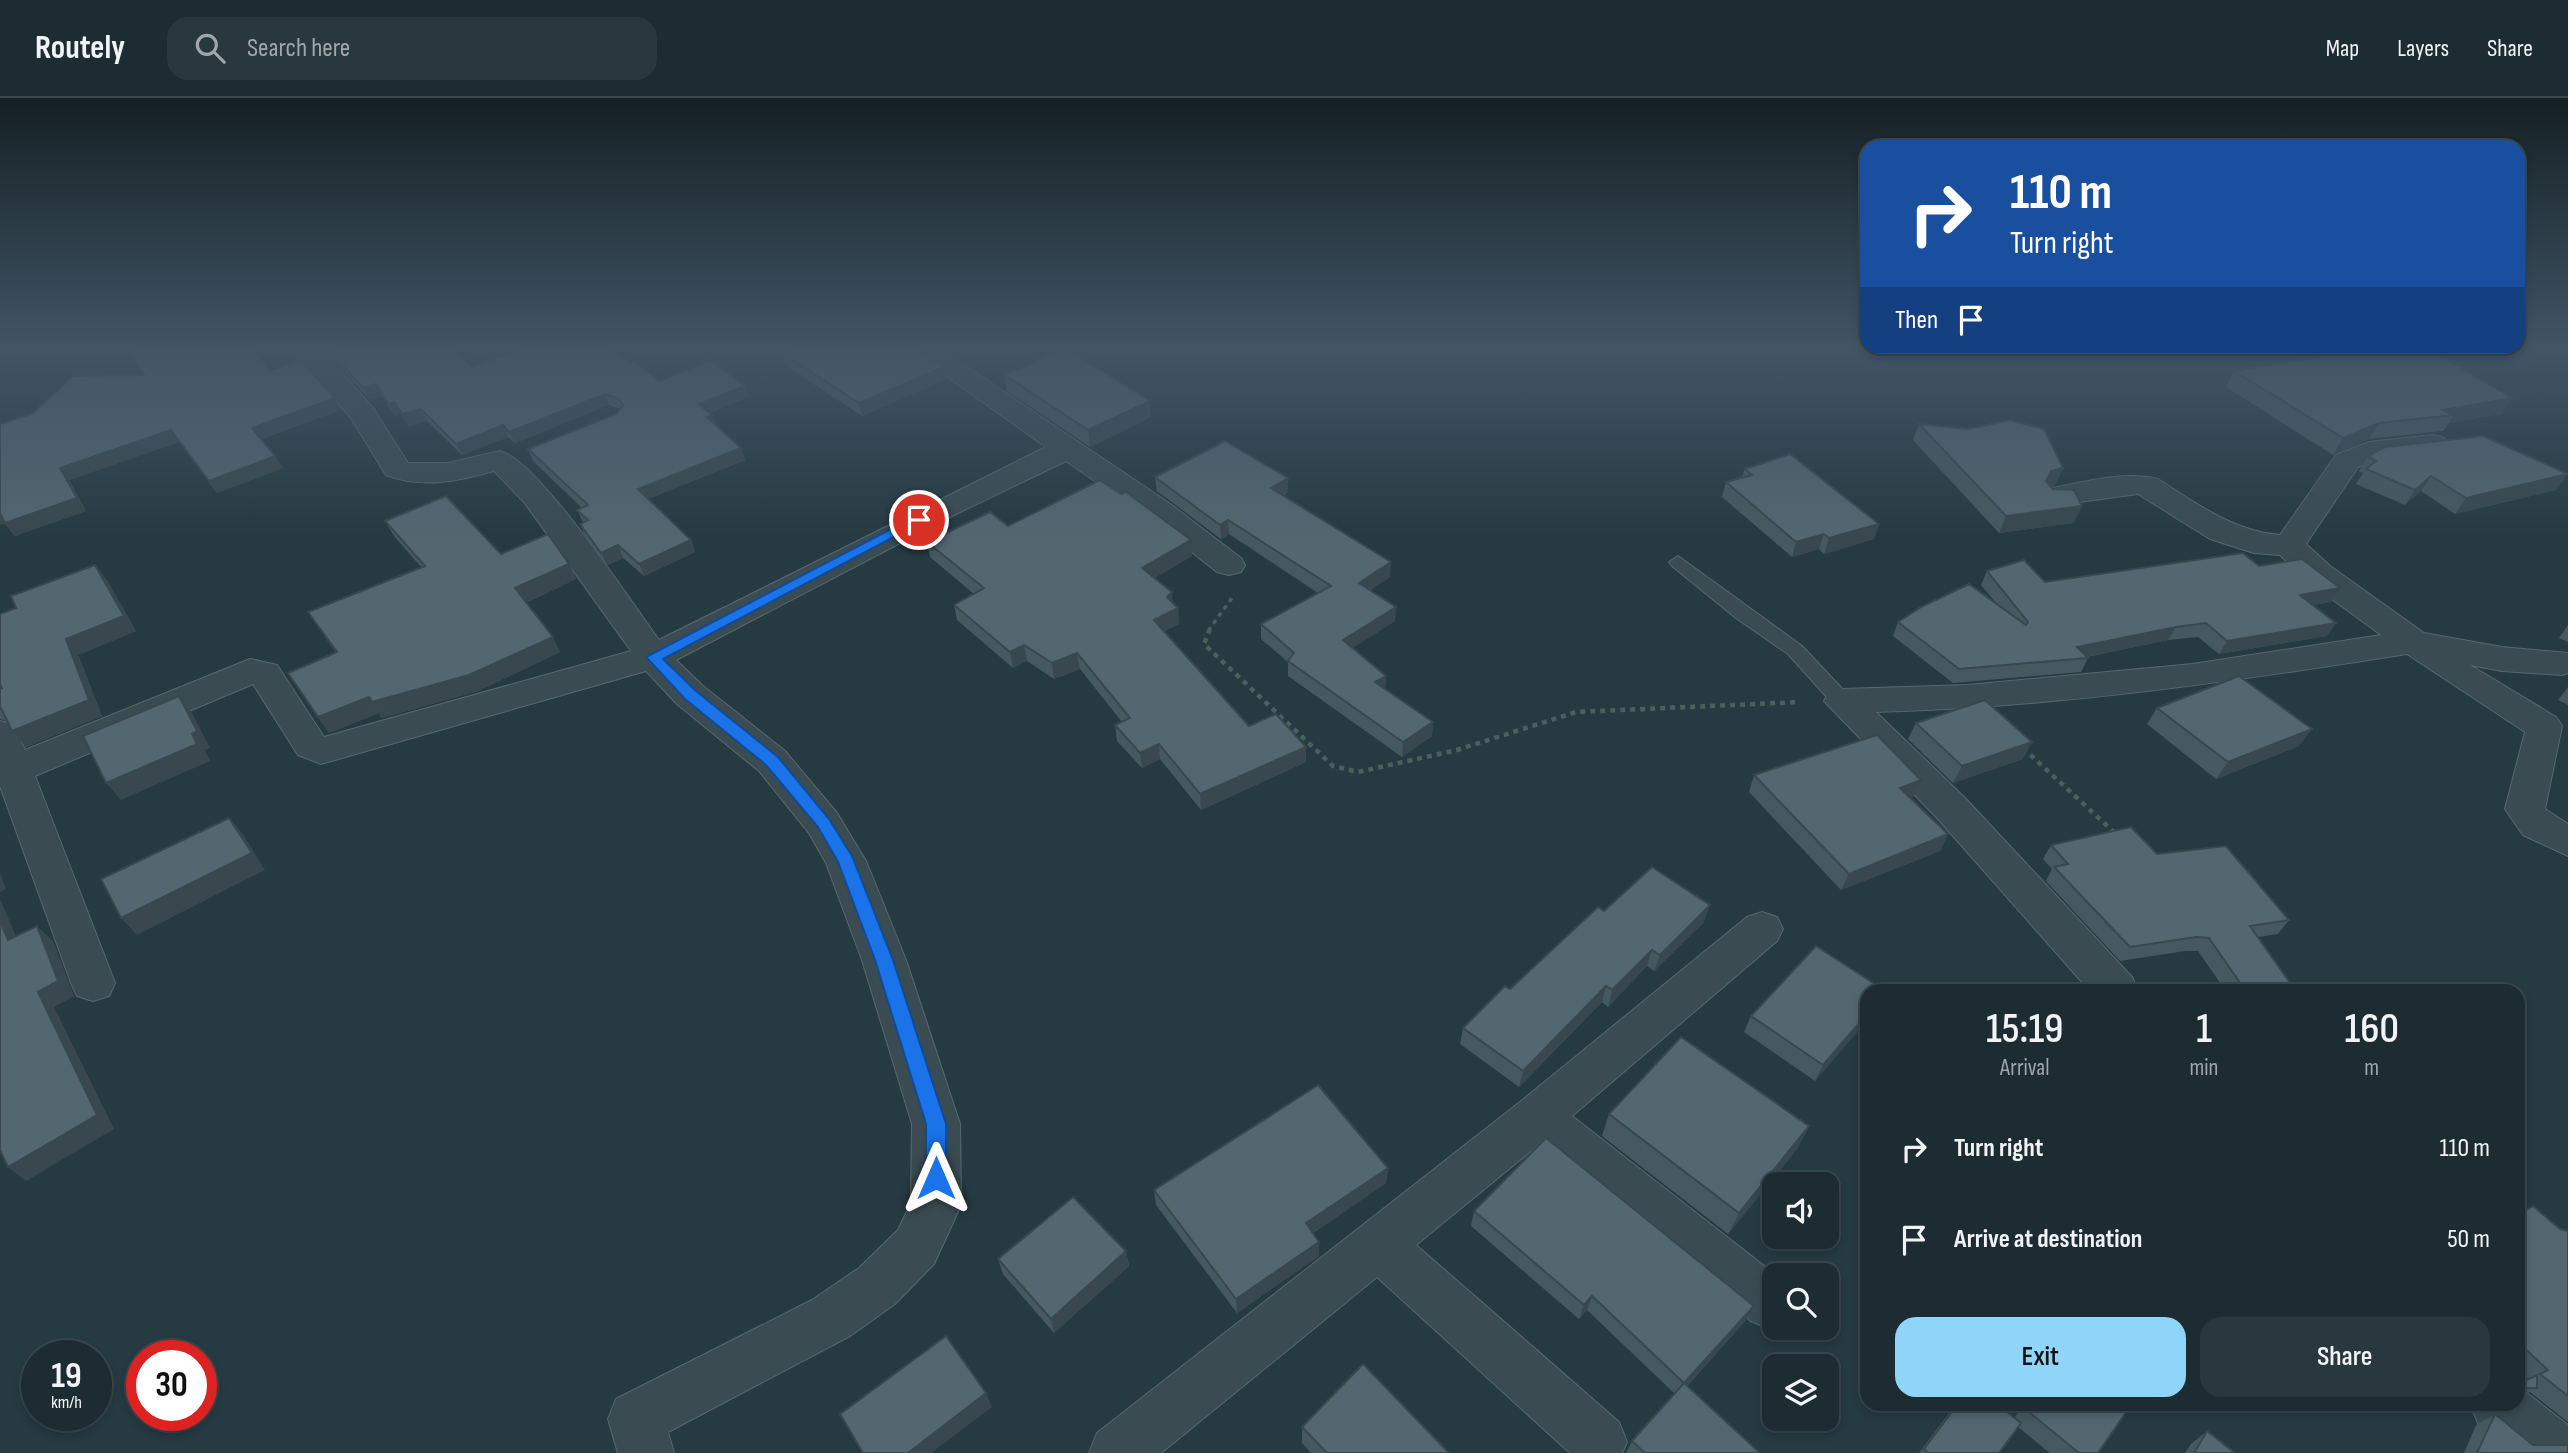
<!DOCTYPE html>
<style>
body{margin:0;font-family:"Sofia Sans Condensed",sans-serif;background:#29383e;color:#f1f3f6;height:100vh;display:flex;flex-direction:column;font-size:26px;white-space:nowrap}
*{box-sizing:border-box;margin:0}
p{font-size:23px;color:#a0a7ac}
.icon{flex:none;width:38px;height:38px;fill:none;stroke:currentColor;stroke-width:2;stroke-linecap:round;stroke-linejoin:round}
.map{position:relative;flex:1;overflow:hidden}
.side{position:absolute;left:1860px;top:886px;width:665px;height:427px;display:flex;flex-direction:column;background:#1c2c32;border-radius:21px;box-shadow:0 4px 10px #0003,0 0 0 2px #3a484d}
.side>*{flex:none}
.hud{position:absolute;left:1860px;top:42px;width:665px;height:214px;border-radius:21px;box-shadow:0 4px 10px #0003,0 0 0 2px #3a484d;background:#1a4fa0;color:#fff;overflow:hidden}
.buttons{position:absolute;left:1762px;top:1074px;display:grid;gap:14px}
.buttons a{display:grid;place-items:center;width:77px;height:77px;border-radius:14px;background:#1c2c32;box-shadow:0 4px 10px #0003,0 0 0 2px #3a484d;font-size:35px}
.speed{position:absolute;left:21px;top:1242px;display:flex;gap:14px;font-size:35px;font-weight:700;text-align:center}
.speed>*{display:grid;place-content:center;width:91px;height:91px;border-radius:50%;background:#1c2c32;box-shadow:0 4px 10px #0003,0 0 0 2px #3a484d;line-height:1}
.speed small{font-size:18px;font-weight:400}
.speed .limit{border:10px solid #d22;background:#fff;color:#111}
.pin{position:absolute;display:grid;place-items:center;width:60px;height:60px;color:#fff;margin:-30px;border:4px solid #fff;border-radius:50%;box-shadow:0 2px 7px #0007}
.me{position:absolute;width:77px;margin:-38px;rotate:0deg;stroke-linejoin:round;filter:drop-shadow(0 0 5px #0008)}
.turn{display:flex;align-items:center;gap:24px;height:147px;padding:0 35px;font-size:32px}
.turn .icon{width:91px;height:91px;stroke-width:2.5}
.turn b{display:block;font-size:49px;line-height:60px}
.then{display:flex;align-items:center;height:66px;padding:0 35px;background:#0003;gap:14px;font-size:26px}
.eta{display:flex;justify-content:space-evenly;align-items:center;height:119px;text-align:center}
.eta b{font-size:42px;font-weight:600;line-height:49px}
.button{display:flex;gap:14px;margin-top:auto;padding:14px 35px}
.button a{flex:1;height:80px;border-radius:21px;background:#8fd5fa;color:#111;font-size:28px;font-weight:600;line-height:80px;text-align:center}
.button a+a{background:#29383e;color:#f1f3f6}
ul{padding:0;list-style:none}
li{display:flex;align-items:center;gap:21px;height:91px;padding:0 35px}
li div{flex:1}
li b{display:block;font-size:26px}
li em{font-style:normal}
header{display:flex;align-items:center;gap:42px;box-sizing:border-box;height:98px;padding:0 35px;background:#1c2c32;border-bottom:2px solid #3a484d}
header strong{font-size:33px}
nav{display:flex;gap:38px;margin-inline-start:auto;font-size:24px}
.search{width:490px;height:63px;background:#29383e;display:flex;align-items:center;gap:18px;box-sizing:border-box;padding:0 24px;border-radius:21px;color:#a0a7ac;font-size:26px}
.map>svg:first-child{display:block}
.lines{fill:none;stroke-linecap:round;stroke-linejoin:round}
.lane-casing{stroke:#59686f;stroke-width:2}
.street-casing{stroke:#59686f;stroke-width:2}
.path-far1{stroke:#48615d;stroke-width:3.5;stroke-dasharray:4.5 4.5;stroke-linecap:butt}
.path{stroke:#48615d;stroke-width:4.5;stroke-dasharray:5 5;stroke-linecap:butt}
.lane{fill:#3a4b52;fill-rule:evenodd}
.street{fill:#3a4b52;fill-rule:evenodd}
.wall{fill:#475960}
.shaded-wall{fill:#39484e}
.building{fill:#526770;stroke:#39484e;stroke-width:2}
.route{fill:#1a73e8;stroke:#114b97;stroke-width:2}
</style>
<header>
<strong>Routely</strong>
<div class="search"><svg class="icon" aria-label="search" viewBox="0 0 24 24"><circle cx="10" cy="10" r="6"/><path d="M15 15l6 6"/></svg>Search here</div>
<nav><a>Map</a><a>Layers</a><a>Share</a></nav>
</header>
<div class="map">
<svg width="2568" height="1355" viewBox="0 0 2568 1355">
<rect width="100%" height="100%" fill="#263a42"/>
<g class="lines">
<defs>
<polygon id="lane" points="1678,458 1802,548 1849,598 1852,603 1849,608 1835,608 1788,556 1736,520 1672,468 1669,464"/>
<g id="street">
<path d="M289,248h29l55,62 35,55h40l52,-12c39,10 131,151 159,189l387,-193 -142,-101h32l233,157 72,55 4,7 -4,7 -12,3 -12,-3 -70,-55 -81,-56 -112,54 -278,145 27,26 82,65 52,62 29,48 40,99 54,164 1,81 -27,59 -39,40 -45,32 -182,96 6,21h-56l-10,-34 8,-20 196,-99 47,-32 39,-38 13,-27 1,-79 -50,-164 -36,-97 -17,-30 -50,-62 -82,-67 -31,-33 -325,93 -23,-9 -45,-71 -218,92 80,207 -6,13 -16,5 -16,-5 -6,-13 -71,-197v-65l13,4 12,25 225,-91 27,6 47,72 307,-86 -107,-149 -30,-31c-36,10 -72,18 -108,4l-35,-57z"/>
<path d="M2433,337l11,3 4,6 -4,6 -69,9 -17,8 -52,77 24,22 94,67 78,14 66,6v20l-6,2 -60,-4 -32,-6 86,52 6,9 -17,83 23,15v32l-45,-21 -18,-26 20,-77 -118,-78c-178,28 -350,53 -531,58l90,87 166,178 6,13h-49l-151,-171 -114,-118 5,-9 13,-3 126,-4 225,-21 188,-29 -75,-55 -26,-25 -26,-2 -44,-14 -72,-45 -81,11 -11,-2 -5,-7 5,-7 11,-2c33,-6 68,-16 101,-8 39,25 75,52 122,56l56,-80 33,-13z"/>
<polygon points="1762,814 1777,819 1783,831 1777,843 1572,1018 1777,1178 1774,1229 1770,1231 1751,1223 1537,1048 1416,1147 1619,1324 1627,1344 1622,1355 1570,1355 1377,1179 1161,1355 1089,1355 1097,1335 1520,1004 1747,819"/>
<polygon points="2518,1288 2568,1327 2568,1355 2514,1355 2478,1325 2470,1306 2518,1306"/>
</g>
</defs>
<use href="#lane" class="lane-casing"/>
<use href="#street" class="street-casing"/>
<polyline class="path-far1" points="1208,533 1232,500"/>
<g class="path">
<polyline points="1210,531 1204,546 1333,668 1358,674 1457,652 1576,614 1800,604"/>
<polyline points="2023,650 2116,736"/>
</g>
<use href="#lane" class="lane"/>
<use href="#street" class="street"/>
</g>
<g class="wall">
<polygon points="326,248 472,269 629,265 659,283 745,288 748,299 710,315 715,326 741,350 745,362 648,401 691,442 695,454 644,478 623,460 607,467 585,438 580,426 583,424 577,412 582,410 533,363 528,351 616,316 620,311 609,307 515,345 508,339 462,357 427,323 409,328 401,316 395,318 382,298 370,302 332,260"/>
<polygon points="782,255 946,281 862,318 785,267"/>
<polygon points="270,272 341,312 261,341 275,358 283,370 217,395 179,344 69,382 86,413 15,438 5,426 144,277"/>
<polygon points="2234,273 2512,300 2501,316 2449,325 2443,333 2369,341 2333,357 2226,289"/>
<polygon points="1005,277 1150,303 1151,319 1090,349 1007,293"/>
<polygon points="1919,326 1968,331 2063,370 2055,387 2050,388 2074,425 1999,435 1913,342"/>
<polygon points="2368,358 2556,392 2455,416 2421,393 2405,407 2356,386 2363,375 2359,373"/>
<polygon points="1745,371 1879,426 1874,441 1824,456 1819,451 1792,459 1722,399 1726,384 1742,379"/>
<polygon points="1155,379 1288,394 1283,398 1390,479 1370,492 1395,523 1352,550 1386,578 1385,591 1433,624 1432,638 1402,659 1288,578 1288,564 1261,541 1261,526 1318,495 1229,436 1221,441 1157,393"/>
<polygon points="385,423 501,456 569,466 576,481 526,505 560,554 478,593 382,620 379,615 329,635 288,575 336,555 308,514 422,470 394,438"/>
<polygon points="927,444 1192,458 1154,480 1178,510 1179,526 1164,533 1249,628 1306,649 1306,664 1201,712 1160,661 1142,670 1117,643 1115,627 1122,624 1080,571 1054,581 1027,563 1013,570 957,522 954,507 974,496 930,459"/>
<polygon points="2259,468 2331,504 2313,507 2327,538 2219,556 2198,539 2168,542 2087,559 2088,560 2081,574 1953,585 1893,538 1898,524 1996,505 1981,487 1987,473 2045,484"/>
<polygon points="107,482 136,533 78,557 102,618 26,649 12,633 8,624 0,621 0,591 2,590"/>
<polygon points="2568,527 2568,544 2559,540"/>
<polygon points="2568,589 2568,607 2558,602"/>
<polygon points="2157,610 2299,648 2216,681 2147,626"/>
<polygon points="1916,625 2023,661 1953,685 1908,641"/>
<polygon points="1754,677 1921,682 1913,699 1911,700 1948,736 1940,753 1841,792 1749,694"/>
<polygon points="2051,747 2157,756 2289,822 2278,836 2258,839 2295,892 2225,892 2198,853 2185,853 2120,863 2046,783 2052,771 2043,761"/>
<polygon points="1604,813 1704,824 1654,873 1647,868 1608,909 1602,904 1519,989 1460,946 1463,930"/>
<polygon points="1884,892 1815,983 1744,934 1751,918"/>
<polygon points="1609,1016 1809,1028 1797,1051 1728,1136 1602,1038"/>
<polygon points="1388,1070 1386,1085 1313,1135 1319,1158 1237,1215 1156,1107 1154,1092"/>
<polygon points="1474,1113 1746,1222 1687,1288 1760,1355 1626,1355 1632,1343 1675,1296 1587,1212 1579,1221 1471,1128"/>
<polygon points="2518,1117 2568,1133 2568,1324 2530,1294 2518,1302 2518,1286 2528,1282 2518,1273"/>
<polygon points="1126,1153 1129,1168 1054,1235 1003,1176 998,1161"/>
<polygon points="1956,1306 1997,1306 2014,1320 2024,1306 2129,1306 2098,1355 2050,1355 2018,1329 1999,1355 1919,1355"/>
<polygon points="2287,1306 2310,1306 2294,1313"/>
<polygon points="2495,1316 2533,1347 2568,1355 2464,1355 2476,1327"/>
<polygon points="1302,1329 1449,1355 1311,1355 1302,1345"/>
<polygon points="2207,1333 2235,1355 2185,1355 2191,1346"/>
</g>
<g class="shaded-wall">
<polygon points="944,269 946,281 862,318 859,305"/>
<polygon points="376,286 382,298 370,302 363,290"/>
<polygon points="745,288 748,299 703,318 699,306"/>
<polygon points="605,296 609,307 515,345 509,334"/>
<polygon points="335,300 341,312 259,342 252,330"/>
<polygon points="2512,300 2501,316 2449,325 2454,317 2443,312"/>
<polygon points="1150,303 1151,319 1090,349 1088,332"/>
<polygon points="395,304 401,316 395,318 389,306"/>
<polygon points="421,311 427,323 409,328 402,316"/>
<polygon points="712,317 716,329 707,319"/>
<polygon points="2379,325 2369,341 2333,357 2343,340"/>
<polygon points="503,327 508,339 462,357 456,346"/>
<polygon points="171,332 179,344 69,382 86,413 15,438 5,426 0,427 0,414 60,370"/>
<polygon points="741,350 745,362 643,403 638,391"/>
<polygon points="275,358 283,370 217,395 209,383"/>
<polygon points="2063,370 2055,387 2044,389 2051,373"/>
<polygon points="2568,376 2556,392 2455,416 2466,400"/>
<polygon points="2431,378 2421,393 2405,407 2415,392"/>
<polygon points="1288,380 1288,394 1271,404 1271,390"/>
<polygon points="2082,408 2074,425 1999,435 2006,418"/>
<polygon points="1228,422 1229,436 1221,441 1220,427"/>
<polygon points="1879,426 1874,441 1824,456 1829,440"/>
<polygon points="1824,436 1819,451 1792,459 1796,444"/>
<polygon points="691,442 695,454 644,478 639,466"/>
<polygon points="1191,442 1192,458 1143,486 1142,470"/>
<polygon points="618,447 623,460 607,467 601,455"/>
<polygon points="1391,464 1390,479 1358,500 1359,485"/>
<polygon points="569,466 576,481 523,506 515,490"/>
<polygon points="95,467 107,482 136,533 78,557 102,618 26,649 12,633 66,541"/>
<polygon points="2340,490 2331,504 2291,511 2300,497"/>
<polygon points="1172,494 1173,509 1167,499"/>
<polygon points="1396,509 1395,523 1342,557 1343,542"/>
<polygon points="1178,510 1179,526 1156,538 1154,522"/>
<polygon points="2336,525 2327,538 2219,556 2227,543"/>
<polygon points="2176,529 2168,542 2070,562 2077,549"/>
<polygon points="553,539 560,554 478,593 382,620 372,604"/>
<polygon points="1024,547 1027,563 1013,570 1010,554"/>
<polygon points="1077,555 1080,571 1054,581 1052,565"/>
<polygon points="1386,578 1385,592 1375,584"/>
<polygon points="179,598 192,615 210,650 205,652 210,663 121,702 106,685 192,636"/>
<polygon points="369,599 379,615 329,635 318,619"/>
<polygon points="1433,624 1432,638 1402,659 1403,644"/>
<polygon points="2312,631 2299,648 2216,681 2228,664"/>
<polygon points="2032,644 2023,661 1953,685 1962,668"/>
<polygon points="1159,646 1160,661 1142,670 1140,655"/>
<polygon points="1306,649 1306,664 1201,712 1200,696"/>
<polygon points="1921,682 1913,699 1892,706 1900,690"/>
<polygon points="229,720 243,736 265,772 137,837 121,820"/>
<polygon points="1948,736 1940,753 1841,792 1849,776"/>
<polygon points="0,775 6,791 0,794"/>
<polygon points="0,801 24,857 8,842 0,823"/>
<polygon points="1710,807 1704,824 1654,873 1660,857"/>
<polygon points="37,828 53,843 74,898 54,909 114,1031 26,1083 8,1069 38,894"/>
<polygon points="1652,852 1647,868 1608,909 1612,892"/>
<polygon points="1606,888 1602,904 1519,989 1523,973"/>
<polygon points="1867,916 1867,923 1815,983 1823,967"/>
<polygon points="1809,1028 1797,1051 1728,1136 1739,1115"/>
<polygon points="1388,1070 1386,1085 1305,1140 1306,1125"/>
<polygon points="1319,1144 1319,1158 1237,1215 1236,1201"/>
<polygon points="1126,1153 1129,1168 1054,1235 1051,1221"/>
<polygon points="1592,1198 1587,1212 1579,1221 1584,1207"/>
<polygon points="1754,1208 1746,1222 1677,1298 1684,1285"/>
<polygon points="986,1295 992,1309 931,1355 908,1355"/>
<polygon points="2305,1306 2310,1306 2294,1313"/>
</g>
<g class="building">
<polygon points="125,248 252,248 270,272 301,262 335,300 252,330 275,358 209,383 171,332 60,370 77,400 5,425 0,415 0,326 33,315 73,278 144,277"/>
<polygon points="326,248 452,248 472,269 530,248 607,248 629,265 634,264 659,283 710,262 745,288 699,306 712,317 707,319 741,350 638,391 691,442 639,466 618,447 601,455 580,426 588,422 577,412 588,407 528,351 616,316 623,307 618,300 605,296 509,334 503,327 456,346 421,311 402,316 395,304 389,306 376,286 363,290"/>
<polygon points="799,248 914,248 944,269 859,305 782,255"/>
<polygon points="2387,248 2424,248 2512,300 2443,312 2454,317 2379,325 2343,340 2234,273"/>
<polygon points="1065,250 1150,303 1088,332 1005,277"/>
<polygon points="2010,322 2044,331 2063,370 2051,373 2046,383 2053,391 2074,392 2082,408 2006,418 1919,326 1968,331"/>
<polygon points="2483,338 2568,376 2466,400 2431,378 2415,392 2366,371 2376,363 2368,358 2385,349"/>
<polygon points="1225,343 1288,380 1271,390 1391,464 1359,485 1396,509 1343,542 1386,578 1375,584 1433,624 1403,644 1288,563 1294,555 1261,526 1331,488 1228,422 1220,427 1155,379"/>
<polygon points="1790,356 1879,426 1829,440 1824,436 1796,444 1726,384 1752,377 1745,371"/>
<polygon points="1100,382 1121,396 1126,394 1191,442 1142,470 1172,494 1167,499 1178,510 1154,522 1249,628 1276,616 1306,649 1200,696 1159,646 1140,655 1115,627 1130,620 1077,555 1052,565 1024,547 1010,554 954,507 984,490 927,444 990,414 1008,428"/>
<polygon points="446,398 501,456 548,436 569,466 515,490 553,539 469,577 372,604 369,599 318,619 288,575 337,554 308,514 425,468 385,423"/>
<polygon points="2243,455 2259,468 2302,461 2340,490 2300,497 2336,525 2227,543 2206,525 2176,529 2077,549 2088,560 1959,571 1898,524 1921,509 1969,486 2026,527 2028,524 1987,473 2024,462 2045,484"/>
<polygon points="95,467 124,518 66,541 89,602 12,633 1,610 0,610 0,591 2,590 0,586 0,516 16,510 11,498"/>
<polygon points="2239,578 2312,631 2228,664 2157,610"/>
<polygon points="179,598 197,633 192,636 197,646 106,685 83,638"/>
<polygon points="1985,602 2032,644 1962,668 1916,625"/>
<polygon points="1877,637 1921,682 1900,690 1948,736 1849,776 1754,677"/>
<polygon points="229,720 252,755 121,820 101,781"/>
<polygon points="2131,729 2157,756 2226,748 2289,822 2250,828 2295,892 2245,892 2209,840 2196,839 2130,849 2054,769 2068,766 2051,747"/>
<polygon points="1652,769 1710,807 1660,857 1652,852 1612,892 1606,888 1523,973 1463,930 1505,888 1510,891 1598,809 1604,813"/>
<polygon points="0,823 8,842 37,828 58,883 38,894 97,1017 8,1069 0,1052"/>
<polygon points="1816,848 1884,892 1867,892 1867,916 1823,967 1751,918"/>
<polygon points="1681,939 1809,1028 1739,1115 1609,1016"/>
<polygon points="1318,987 1388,1070 1306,1125 1319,1144 1236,1201 1154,1092"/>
<polygon points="1546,1040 1754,1208 1684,1285 1592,1198 1584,1207 1474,1113"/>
<polygon points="1073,1099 1126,1153 1051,1221 998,1161"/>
<polygon points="2533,1108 2560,1131 2568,1133 2568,1298 2540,1276 2548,1272 2518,1244 2518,1117"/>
<polygon points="946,1238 986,1295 908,1355 863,1355 840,1316"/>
<polygon points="1363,1266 1449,1355 1327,1355 1302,1329"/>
<polygon points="2537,1277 2537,1290 2518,1290 2518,1286"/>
<polygon points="1684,1285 1760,1355 1645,1355 1632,1343"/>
<polygon points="1958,1306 1997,1306 2021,1325 1999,1355 1928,1355 1924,1351"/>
<polygon points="2028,1306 2129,1306 2131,1307 2098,1355 2079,1355 2024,1310"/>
<polygon points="2495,1316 2533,1347 2568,1347 2568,1355 2477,1355"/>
<polygon points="2207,1333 2235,1355 2194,1355"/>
</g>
<linearGradient id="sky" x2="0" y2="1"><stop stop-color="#152024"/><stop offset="0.57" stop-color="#415565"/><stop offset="1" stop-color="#415565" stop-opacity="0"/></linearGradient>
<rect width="2568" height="438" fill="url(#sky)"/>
<polygon class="route" points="914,419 926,422 663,561 696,593 778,659 829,721 852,758 893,862 946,1026 946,1080 943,1087 936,1089 929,1087 926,1080 926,1026 875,862 838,764 818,729 766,667 685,601 646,559"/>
</svg>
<div class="buttons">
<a><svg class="icon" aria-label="sound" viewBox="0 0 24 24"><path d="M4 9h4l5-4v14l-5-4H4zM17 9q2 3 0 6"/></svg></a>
<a><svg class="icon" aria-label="search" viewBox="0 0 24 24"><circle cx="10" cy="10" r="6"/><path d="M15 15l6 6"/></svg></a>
<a><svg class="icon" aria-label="layers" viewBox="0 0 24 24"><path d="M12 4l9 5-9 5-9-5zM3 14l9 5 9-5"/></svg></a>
</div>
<div class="speed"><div>19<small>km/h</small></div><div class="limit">30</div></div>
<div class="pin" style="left:919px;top:422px;background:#d93025"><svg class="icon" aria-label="arrive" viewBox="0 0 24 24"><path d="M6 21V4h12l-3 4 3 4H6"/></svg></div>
<svg class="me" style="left:936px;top:1080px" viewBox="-20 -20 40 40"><path d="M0-17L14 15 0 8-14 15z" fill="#1a73e8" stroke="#fff" stroke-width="4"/></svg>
<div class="hud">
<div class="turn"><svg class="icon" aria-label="right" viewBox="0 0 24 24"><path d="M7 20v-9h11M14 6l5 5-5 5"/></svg><div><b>110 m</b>Turn right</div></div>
<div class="then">Then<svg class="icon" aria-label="arrive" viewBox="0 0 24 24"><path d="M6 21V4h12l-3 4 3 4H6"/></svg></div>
</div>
<section class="side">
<div class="eta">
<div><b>15:19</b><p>Arrival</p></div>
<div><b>1</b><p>min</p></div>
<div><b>160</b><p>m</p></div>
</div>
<ul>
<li><svg class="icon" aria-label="right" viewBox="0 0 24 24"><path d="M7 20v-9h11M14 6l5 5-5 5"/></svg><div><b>Turn right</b></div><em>110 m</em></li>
<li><svg class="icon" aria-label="arrive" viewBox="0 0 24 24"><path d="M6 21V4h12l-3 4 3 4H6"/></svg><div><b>Arrive at destination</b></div><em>50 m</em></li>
</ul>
<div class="button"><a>Exit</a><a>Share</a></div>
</section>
</div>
